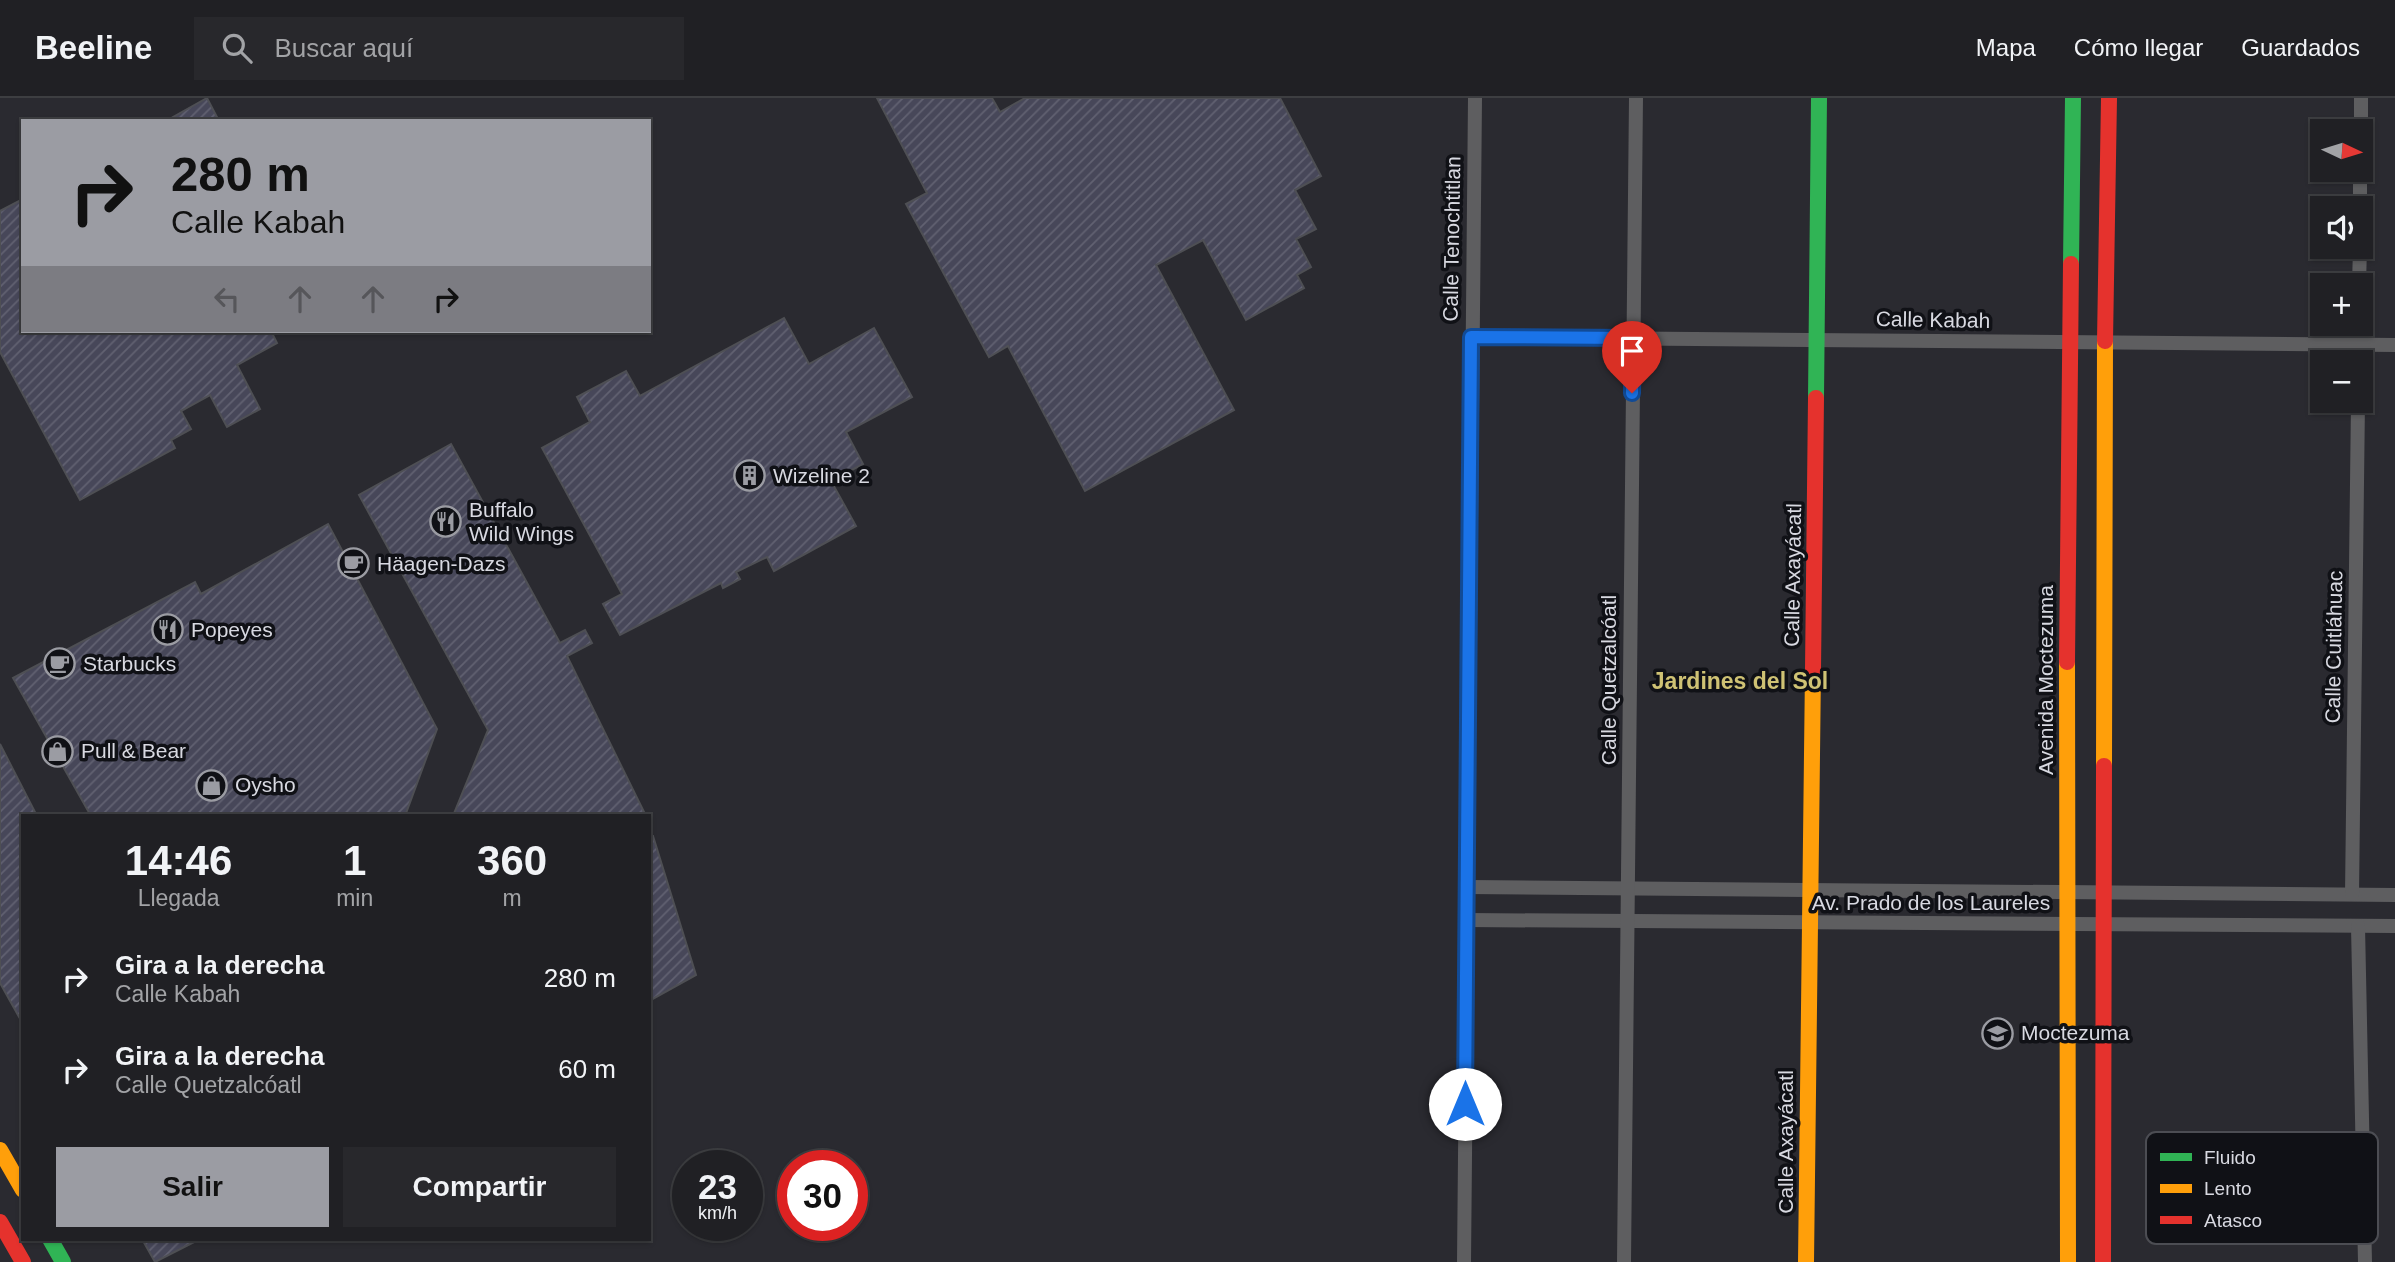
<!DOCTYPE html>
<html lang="es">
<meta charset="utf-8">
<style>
body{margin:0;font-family:Helvetica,sans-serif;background:#28282c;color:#f1f3f6;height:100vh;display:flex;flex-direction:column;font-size:26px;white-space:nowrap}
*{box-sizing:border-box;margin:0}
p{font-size:23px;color:#a2a3a6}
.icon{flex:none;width:38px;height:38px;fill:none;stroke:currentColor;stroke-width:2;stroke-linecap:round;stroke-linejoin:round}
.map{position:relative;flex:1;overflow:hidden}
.panel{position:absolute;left:21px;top:716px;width:630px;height:427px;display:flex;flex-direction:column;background:#202024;border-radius:0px;box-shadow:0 2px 5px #0004,0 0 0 2px #3d3e41}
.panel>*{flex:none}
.guide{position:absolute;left:21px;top:21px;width:630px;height:214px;border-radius:0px;box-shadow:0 2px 5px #0004,0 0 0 2px #3d3e41;background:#9b9ca3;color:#111;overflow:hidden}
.needle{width:46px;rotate:94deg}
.controls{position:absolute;left:2310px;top:21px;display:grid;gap:14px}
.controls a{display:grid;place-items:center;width:63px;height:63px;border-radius:0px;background:#202024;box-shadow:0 2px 5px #0004,0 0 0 2px #3d3e41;font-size:35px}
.speed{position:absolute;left:672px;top:1052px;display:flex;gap:14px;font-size:35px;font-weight:700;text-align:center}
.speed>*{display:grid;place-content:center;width:91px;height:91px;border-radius:50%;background:#202024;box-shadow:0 2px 5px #0004,0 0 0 2px #3d3e41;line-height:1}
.speed small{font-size:18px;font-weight:400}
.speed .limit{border:10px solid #d22;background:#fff;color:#111}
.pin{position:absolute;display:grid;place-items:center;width:60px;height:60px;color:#fff;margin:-72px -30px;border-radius:50% 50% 50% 0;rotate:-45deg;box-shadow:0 0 7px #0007}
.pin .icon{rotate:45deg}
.me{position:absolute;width:77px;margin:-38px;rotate:0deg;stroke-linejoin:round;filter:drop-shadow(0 0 5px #0008)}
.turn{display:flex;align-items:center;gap:24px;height:147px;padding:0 35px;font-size:32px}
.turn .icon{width:91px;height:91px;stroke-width:2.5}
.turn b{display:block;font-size:49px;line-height:60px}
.lanes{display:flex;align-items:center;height:66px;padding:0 35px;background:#0003;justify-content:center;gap:35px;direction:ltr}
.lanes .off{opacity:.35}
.eta{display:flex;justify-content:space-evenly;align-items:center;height:119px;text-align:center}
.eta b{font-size:42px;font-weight:700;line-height:49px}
.primary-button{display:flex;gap:14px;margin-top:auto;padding:14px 35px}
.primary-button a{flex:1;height:80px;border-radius:0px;background:#9b9ca3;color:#111;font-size:28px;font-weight:700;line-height:80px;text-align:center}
.primary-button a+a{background:#28282c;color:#f1f3f6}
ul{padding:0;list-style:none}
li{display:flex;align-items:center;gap:21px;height:91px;padding:0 35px}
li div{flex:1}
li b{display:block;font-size:26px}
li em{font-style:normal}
header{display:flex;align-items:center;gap:42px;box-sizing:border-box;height:98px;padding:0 35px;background:#202024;border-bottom:2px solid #3d3e41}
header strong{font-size:33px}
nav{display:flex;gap:38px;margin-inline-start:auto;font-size:24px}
.search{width:490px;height:63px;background:#28282c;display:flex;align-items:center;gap:18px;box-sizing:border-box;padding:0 24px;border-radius:0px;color:#a2a3a6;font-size:26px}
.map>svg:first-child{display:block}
.building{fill:url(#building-hatch);stroke:#4e4f54;stroke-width:2}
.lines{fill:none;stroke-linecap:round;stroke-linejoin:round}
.street{stroke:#5e5e60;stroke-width:14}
.fast{stroke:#30b455;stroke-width:16}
.slow{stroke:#ff9f0a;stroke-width:16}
.jam{stroke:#e5322d;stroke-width:16}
.route-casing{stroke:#114b97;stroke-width:18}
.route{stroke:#1a73e8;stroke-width:12}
.labels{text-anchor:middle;stroke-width:7;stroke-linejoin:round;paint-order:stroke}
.street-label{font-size:21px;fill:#d8d9e1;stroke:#101116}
.poi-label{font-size:21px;fill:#d8d9e1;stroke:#101116;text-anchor:start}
.neighbourhood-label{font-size:23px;font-weight:bold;fill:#cfc274;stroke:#101116}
.key{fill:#101116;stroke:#4c4d53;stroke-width:2}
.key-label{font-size:19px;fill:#d8d9e1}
</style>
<header>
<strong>Beeline</strong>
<div class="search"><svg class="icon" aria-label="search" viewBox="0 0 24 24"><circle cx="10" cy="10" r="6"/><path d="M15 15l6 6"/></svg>Buscar aquí</div>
<nav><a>Mapa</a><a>Cómo llegar</a><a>Guardados</a></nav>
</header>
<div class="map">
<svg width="2395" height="1164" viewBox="0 0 2395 1164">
<defs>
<pattern id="building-hatch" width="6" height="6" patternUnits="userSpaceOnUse" patternTransform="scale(1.75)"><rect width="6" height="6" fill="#474759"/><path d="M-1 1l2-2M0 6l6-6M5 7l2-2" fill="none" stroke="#616171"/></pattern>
</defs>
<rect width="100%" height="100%" fill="#2a2a30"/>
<g class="building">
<polygon points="207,0 219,23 166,23"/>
<polygon points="877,0 992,0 1000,14 1025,0 1280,0 1321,78 1295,92 1316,131 1296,141 1311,169 1297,177 1304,190 1246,222 1203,142 1156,167 1234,312 1085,393 1008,248 989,259 906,106 927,95"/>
<polygon points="23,101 23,233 271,233 277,245 237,267 260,311 227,329 210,297 181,313 191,331 171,342 175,350 80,402 0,254 0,113"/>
<polygon points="784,220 809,266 874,230 912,299 846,334 863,366 831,383 856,428 774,473 767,459 736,474 740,481 723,490 721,485 620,537 603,506 622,496 542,350 590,324 577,299 626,273 640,298"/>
<polygon points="451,346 560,545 585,532 592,545 567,558 646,718 453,718 488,632 359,397"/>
<polygon points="328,426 437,631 405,718 91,718 13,580 195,484 201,496"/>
<polygon points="0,646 37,718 23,718 23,926 0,885"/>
<polygon points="649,738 653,738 696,877 649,903"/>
<polygon points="142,1141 200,1141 155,1164"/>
</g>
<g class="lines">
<g class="street">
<polyline points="2361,33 2361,0"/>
<polyline points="2360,110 2360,72"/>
<polyline points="2359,187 2360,149"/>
<polyline points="1471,239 2395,247"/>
<polyline points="2359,264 2359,226"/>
<polyline points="1467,789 2395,797"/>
<polyline points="2352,796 2358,303"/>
<polyline points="1467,822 2395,828"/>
<polyline points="2358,828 2365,1164"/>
<polyline points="1464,1164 1475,0"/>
<polyline points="1624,1164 1636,0"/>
</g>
<g class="fast">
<polyline points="2071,166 2073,0"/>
<polyline points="1816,300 1819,0"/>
<polyline points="50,1141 63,1164"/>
</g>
<g class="slow">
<polyline points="2067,564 2068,1164"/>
<polyline points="2104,668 2105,243"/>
<polyline points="0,1052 23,1092"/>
<polyline points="1806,1164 1813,572"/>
</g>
<g class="jam">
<polyline points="2105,243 2109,0"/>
<polyline points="2067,564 2071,166"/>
<polyline points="1813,572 1816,300"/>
<polyline points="0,1124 23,1164"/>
<polyline points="2103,1164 2104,668"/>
</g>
</g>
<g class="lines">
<defs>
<polyline id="route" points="1465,1006 1471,239 1633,240 1632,295"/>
</defs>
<use href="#route" class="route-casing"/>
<use href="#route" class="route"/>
</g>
<defs>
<symbol id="building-ring" viewBox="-11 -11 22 22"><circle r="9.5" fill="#101116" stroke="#9b9ca3" stroke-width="1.5"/><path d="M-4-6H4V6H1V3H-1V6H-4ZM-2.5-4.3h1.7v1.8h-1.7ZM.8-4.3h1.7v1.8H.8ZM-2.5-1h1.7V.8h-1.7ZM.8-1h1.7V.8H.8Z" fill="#9b9ca3"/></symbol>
<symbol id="restaurant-ring" viewBox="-11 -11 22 22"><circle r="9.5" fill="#101116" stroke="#9b9ca3" stroke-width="1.5"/><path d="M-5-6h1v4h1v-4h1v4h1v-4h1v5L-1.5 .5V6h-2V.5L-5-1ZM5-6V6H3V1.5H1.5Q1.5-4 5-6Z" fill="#9b9ca3"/></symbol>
<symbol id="cafe-ring" viewBox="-11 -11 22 22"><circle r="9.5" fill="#101116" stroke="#9b9ca3" stroke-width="1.5"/><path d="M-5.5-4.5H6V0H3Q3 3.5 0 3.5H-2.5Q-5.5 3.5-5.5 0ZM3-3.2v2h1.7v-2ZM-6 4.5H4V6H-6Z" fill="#9b9ca3"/></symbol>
<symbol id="shop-ring" viewBox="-11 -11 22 22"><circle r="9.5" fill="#101116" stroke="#9b9ca3" stroke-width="1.5"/><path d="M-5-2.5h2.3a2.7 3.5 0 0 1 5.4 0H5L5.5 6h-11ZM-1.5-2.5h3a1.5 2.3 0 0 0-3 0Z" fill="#9b9ca3"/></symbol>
<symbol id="school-ring" viewBox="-11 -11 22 22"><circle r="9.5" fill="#101116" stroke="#9b9ca3" stroke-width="1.5"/><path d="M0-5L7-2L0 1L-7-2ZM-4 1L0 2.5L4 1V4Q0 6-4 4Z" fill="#9b9ca3"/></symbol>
</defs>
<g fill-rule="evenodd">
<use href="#building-ring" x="732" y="360" width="35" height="35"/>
<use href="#restaurant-ring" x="428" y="406" width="35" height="35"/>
<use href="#cafe-ring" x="336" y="448" width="35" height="35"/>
<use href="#restaurant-ring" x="150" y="514" width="35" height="35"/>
<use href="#cafe-ring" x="42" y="548" width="35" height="35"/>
<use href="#shop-ring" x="40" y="636" width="35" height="35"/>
<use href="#shop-ring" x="194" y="670" width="35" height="35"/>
<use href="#school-ring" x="1980" y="918" width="35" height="35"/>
</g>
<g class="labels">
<g class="street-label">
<text transform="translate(1452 141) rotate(-89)" y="7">Calle Tenochtitlan</text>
<text transform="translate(1933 222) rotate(1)" y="7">Calle Kabah</text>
<text transform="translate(1793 477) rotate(-89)" y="7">Calle Axayácatl</text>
<text transform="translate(2334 549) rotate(-89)" y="7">Calle Cuitláhuac</text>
<text transform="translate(1609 582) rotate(-90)" y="7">Calle Quetzalcóatl</text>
<text transform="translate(2046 582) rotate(-90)" y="7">Avenida Moctezuma</text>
<text x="1931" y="812">Av. Prado de los Laureles</text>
<text transform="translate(1786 1044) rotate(-90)" y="7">Calle Axayácatl</text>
</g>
<g class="poi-label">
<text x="773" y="385">Wizeline 2</text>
<text x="469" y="419">Buffalo<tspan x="469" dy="24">Wild Wings</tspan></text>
<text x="377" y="473">Häagen-Dazs</text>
<text x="191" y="539">Popeyes</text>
<text x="83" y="573">Starbucks</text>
<text x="81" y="660">Pull &amp; Bear</text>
<text x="235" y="694">Oysho</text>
<text x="2021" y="942">Moctezuma</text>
</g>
<g class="neighbourhood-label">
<text x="1740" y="591">Jardines del Sol</text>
</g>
</g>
<rect x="2146" y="1034" width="232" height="112" rx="10" class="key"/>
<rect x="2160" y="1055" width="32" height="8" fill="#30b455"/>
<rect x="2160" y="1086" width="32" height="9" fill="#ff9f0a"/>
<rect x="2160" y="1118" width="32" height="8" fill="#e5322d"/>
<g class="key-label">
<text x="2204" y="1066">Fluido</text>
<text x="2204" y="1097">Lento</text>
<text x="2204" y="1129">Atasco</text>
</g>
</svg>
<div class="controls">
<a><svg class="needle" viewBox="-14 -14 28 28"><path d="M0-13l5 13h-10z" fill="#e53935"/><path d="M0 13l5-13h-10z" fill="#a2a3a6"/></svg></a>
<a><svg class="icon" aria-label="sound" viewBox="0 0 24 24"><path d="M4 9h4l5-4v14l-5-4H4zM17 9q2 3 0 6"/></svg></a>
<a>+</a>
<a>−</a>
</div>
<div class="speed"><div>23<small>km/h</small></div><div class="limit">30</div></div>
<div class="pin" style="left:1632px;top:295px;background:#d93025"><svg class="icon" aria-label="arrive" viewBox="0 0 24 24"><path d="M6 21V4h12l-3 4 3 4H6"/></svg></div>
<svg class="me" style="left:1465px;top:1006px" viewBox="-20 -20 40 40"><circle r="19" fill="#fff"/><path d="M0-13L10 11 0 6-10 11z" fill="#1a73e8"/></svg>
<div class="guide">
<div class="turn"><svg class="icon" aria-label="right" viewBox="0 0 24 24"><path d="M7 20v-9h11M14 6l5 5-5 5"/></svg><div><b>280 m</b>Calle Kabah</div></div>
<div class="lanes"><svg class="icon off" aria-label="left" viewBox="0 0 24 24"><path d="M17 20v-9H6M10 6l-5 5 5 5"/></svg><svg class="icon off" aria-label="ahead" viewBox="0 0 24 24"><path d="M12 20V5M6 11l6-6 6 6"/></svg><svg class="icon off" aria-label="ahead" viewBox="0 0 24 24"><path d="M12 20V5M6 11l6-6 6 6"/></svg><svg class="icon" aria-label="right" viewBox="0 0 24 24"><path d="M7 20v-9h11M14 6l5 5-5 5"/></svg></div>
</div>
<section class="panel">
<div class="eta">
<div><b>14:46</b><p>Llegada</p></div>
<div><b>1</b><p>min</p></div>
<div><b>360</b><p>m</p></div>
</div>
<ul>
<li><svg class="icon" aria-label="right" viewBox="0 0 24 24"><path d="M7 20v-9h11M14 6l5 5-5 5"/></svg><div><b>Gira a la derecha</b><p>Calle Kabah</p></div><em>280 m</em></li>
<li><svg class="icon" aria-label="right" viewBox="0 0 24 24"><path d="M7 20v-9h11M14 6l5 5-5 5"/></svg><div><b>Gira a la derecha</b><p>Calle Quetzalcóatl</p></div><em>60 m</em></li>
</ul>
<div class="primary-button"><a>Salir</a><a>Compartir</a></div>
</section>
</div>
